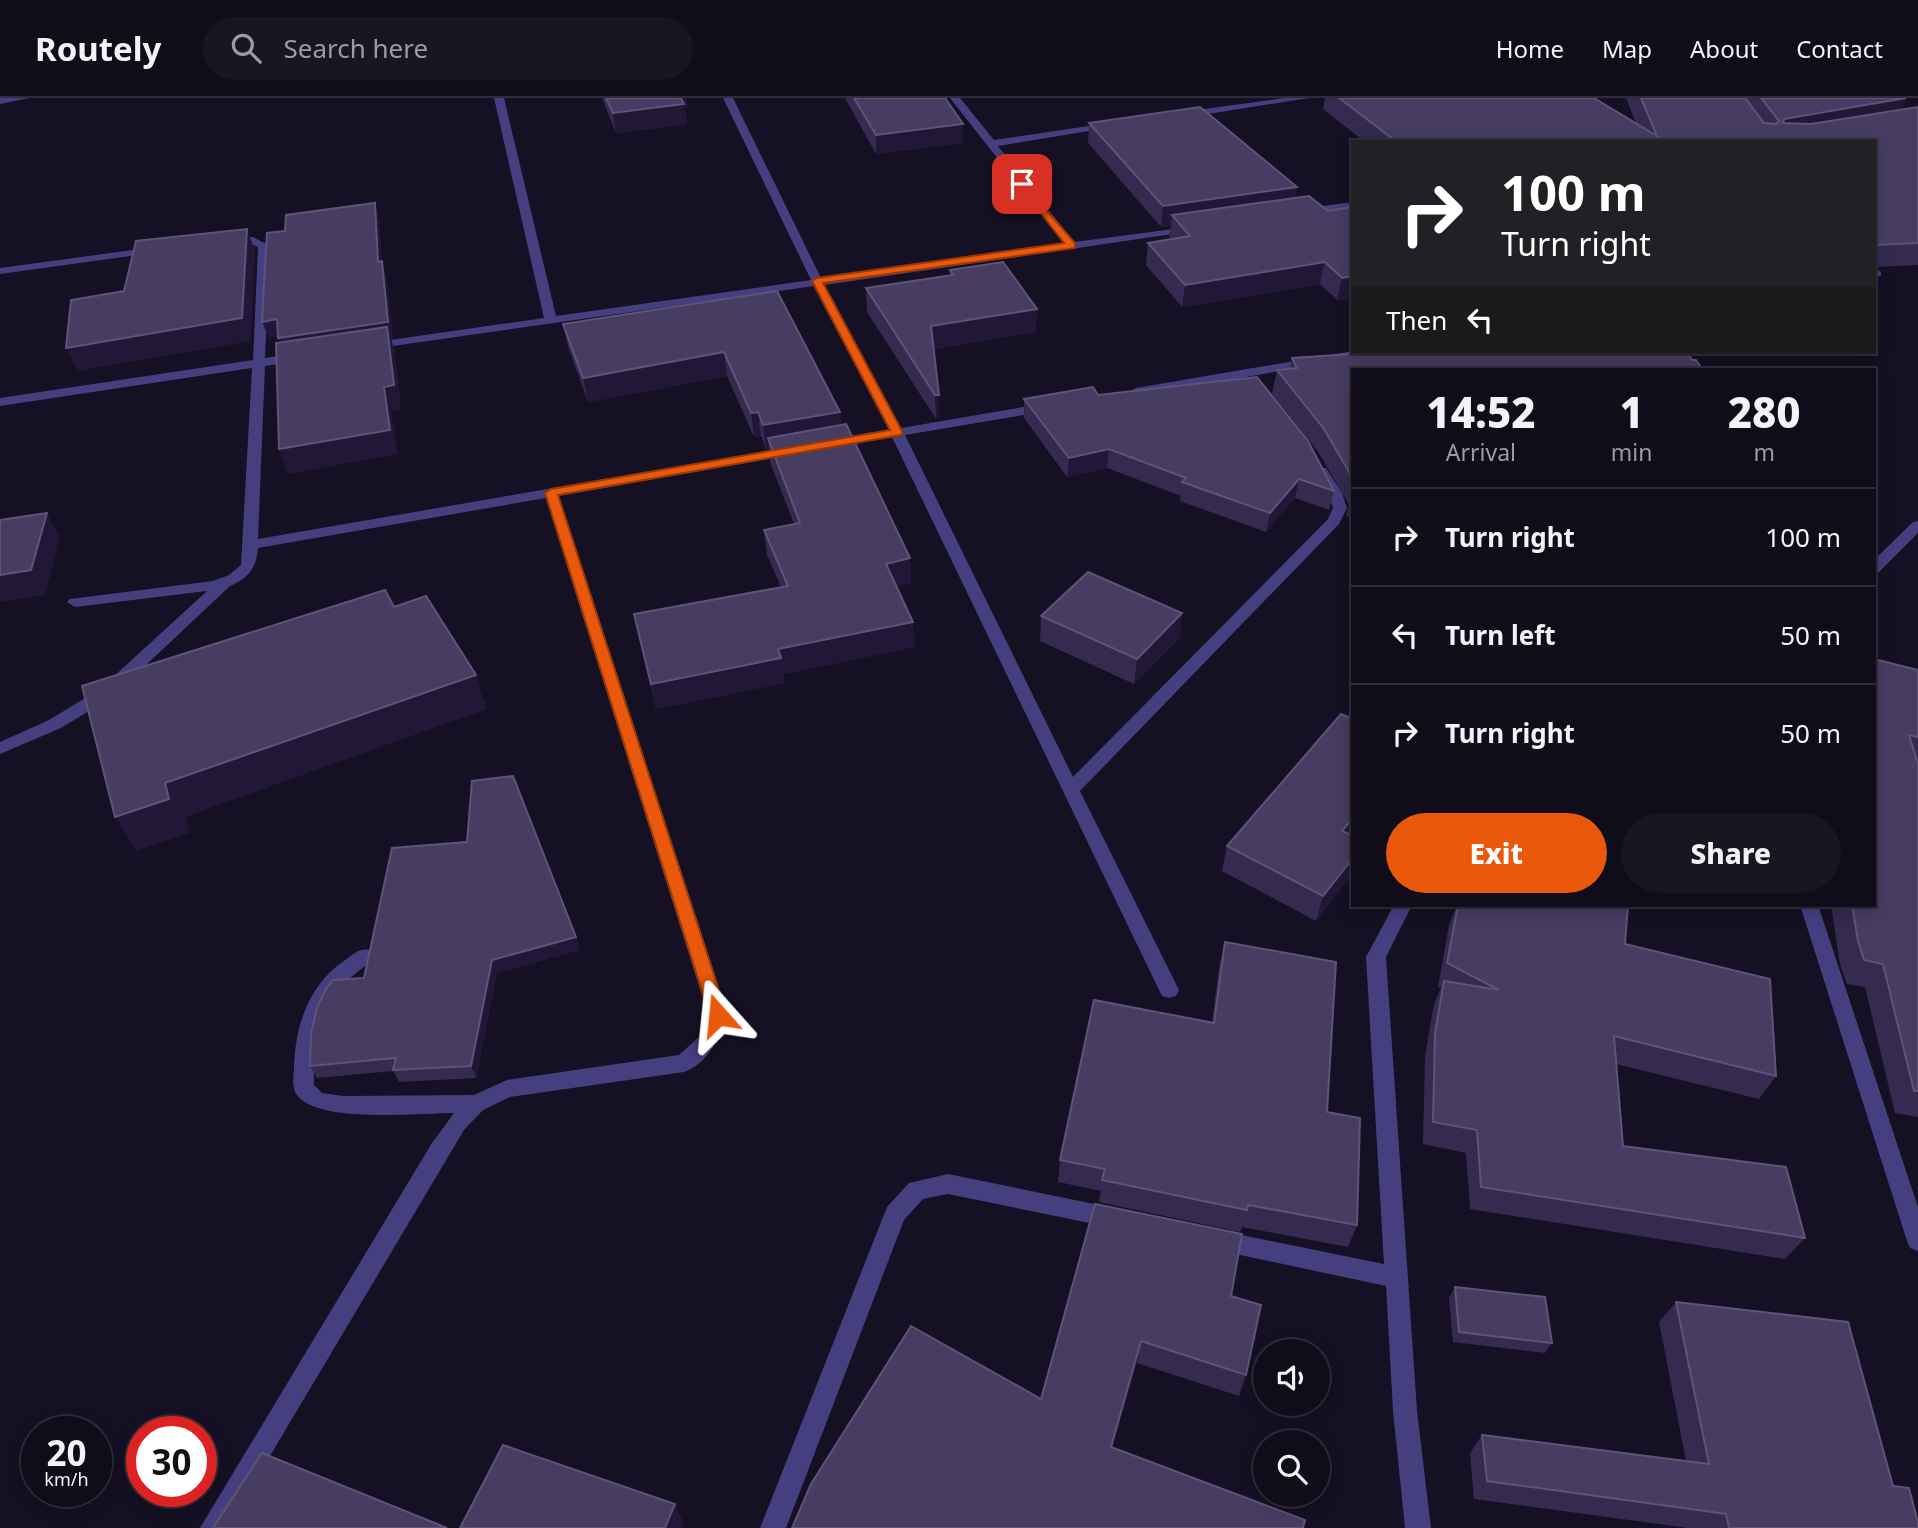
<!DOCTYPE html>
<style>
body{margin:0;font-family:"Noto Sans",sans-serif;background:#191523;color:#f1f3f6;height:100vh;display:flex;flex-direction:column;font-size:26px;white-space:nowrap}
*{box-sizing:border-box;margin:0}
p{font-size:23px;color:#9c9ba2}
.icon{flex:none;width:38px;height:38px;fill:none;stroke:currentColor;stroke-width:2;stroke-linecap:round;stroke-linejoin:round}
.map{position:relative;flex:1;overflow:hidden}
.details{position:absolute;left:1351px;top:270px;width:525px;height:539px;display:flex;flex-direction:column;background:#100c1a;border-radius:0px;box-shadow:0 4px 18px #0003,0 0 0 2px #302c39}
.details>*{flex:none}
.hud{position:absolute;left:1351px;top:42px;width:525px;height:214px;border-radius:0px;box-shadow:0 4px 18px #0003,0 0 0 2px #302c39;background:#202124;color:#fff;overflow:hidden}
.buttons{position:absolute;left:1253px;top:1241px;display:grid;gap:14px}
.buttons a{display:grid;place-items:center;width:77px;height:77px;border-radius:50%;background:#100c1a;box-shadow:0 4px 18px #0003,0 0 0 2px #302c39;font-size:35px}
.speed{position:absolute;left:21px;top:1318px;display:flex;gap:14px;font-size:35px;font-weight:700;text-align:center}
.speed>*{display:grid;place-content:center;width:91px;height:91px;border-radius:50%;background:#100c1a;box-shadow:0 4px 18px #0003,0 0 0 2px #302c39;line-height:1}
.speed small{font-size:18px;font-weight:400}
.speed .limit{border:10px solid #d22;background:#fff;color:#111}
.pin{position:absolute;display:grid;place-items:center;width:60px;height:60px;color:#fff;margin:-30px;border-radius:14px;box-shadow:0 4px 10px #0006}
.me{position:absolute;width:77px;margin:-38px;rotate:342deg;stroke-linejoin:round;filter:drop-shadow(0 0 5px #0008)}
.turn{display:flex;align-items:center;gap:24px;height:147px;padding:0 35px;font-size:32px}
.turn .icon{width:91px;height:91px;stroke-width:2.5}
.turn b{display:block;font-size:49px;line-height:60px}
.then{display:flex;align-items:center;height:66px;padding:0 35px;background:#0003;gap:14px;font-size:26px}
.eta{display:flex;justify-content:space-evenly;align-items:center;height:119px;text-align:center}
.eta b{font-size:42px;font-weight:800;line-height:49px}
.button{display:flex;gap:14px;margin-top:auto;padding:14px 35px}
.button a{flex:1;height:80px;border-radius:42px;background:#ea580c;color:#fff;font-size:28px;font-weight:800;line-height:80px;text-align:center}
.button a+a{background:#191523;color:#f1f3f6}
ul{padding:0;list-style:none}
li{display:flex;align-items:center;gap:21px;height:98px;padding:0 35px;border-top:2px solid #302c39}
li div{flex:1}
li b{display:block;font-size:26px}
li em{font-style:normal}
header{display:flex;align-items:center;gap:42px;box-sizing:border-box;height:98px;padding:0 35px;background:#100c1a;border-bottom:2px solid #302c39}
header strong{font-size:33px}
nav{display:flex;gap:38px;margin-inline-start:auto;font-size:24px}
.search{width:490px;height:63px;background:#191523;display:flex;align-items:center;gap:18px;box-sizing:border-box;padding:0 24px;border-radius:38px;color:#9c9ba2;font-size:26px}
.map>svg:first-child{display:block}
.lines{fill:none;stroke-linecap:round;stroke-linejoin:round}
.minor{fill:#453e7f;fill-rule:evenodd}
.wall{fill:#352a50}
.shaded-wall{fill:#201836}
.building{fill:#473c62;stroke:#5e547a;stroke-width:2}
.route{fill:#ea580c;stroke:#983908;stroke-width:2}
</style>
<header>
<strong>Routely</strong>
<div class="search"><svg class="icon" aria-label="search" viewBox="0 0 24 24"><circle cx="10" cy="10" r="6"/><path d="M15 15l6 6"/></svg>Search here</div>
<nav><a>Home</a><a>Map</a><a>About</a><a>Contact</a></nav>
</header>
<div class="map">
<svg width="1918" height="1430" viewBox="0 0 1918 1430">
<rect width="100%" height="100%" fill="#151023"/>
<g class="lines">
<g class="minor">
<polygon points="0,0 29,0 0,6"/>
<polygon points="494,0 504,0 556,218 811,182 723,0 733,0 821,180 1064,145 950,0 960,0 994,42 1116,24 1118,26 1113,29 998,48 1074,144 1197,128 1197,132 1193,133 825,187 901,330 1047,305 1053,309 1047,313 905,337 1073,679 1328,421 1333,410 1328,395 1314,373 1316,370 1326,370 1342,395 1347,410 1339,426 1080,693 1179,892 1176,898 1169,900 1162,898 1159,892 892,339 829,350 822,346 829,342 889,332 814,188 365,252 365,246 369,245 544,220"/>
<polygon points="1284,0 1309,0 1183,20 1178,17 1183,14"/>
<polygon points="1353,104 1353,110 1301,117 1296,114 1301,111"/>
<path d="M253,139l17,9 -5,112 35,-5 6,4 -6,4 -35,5 -7,173 533,-92 7,4 -7,4 -232,41 169,519c-9,23 -19,48 -44,57l-174,25 -27,13 -19,20 -16,27 -221,371h-27l232,-385 22,-30c-36,0 -136,11 -157,-18 -5,-6 -4,-17 -3,-26 1,-45 15,-86 54,-111 8,-6 14,-11 24,-7l3,5 -3,5c-51,36 -60,62 -58,124l8,8 21,3 131,-1 33,-15 172,-25 20,-18 9,-22 -162,-517 -288,50c-1,19 -10,31 -28,38l-118,111 -51,31 -61,26v-12l49,-22 51,-31 107,-98 -132,16 -8,-5 3,-3 143,-18 16,-6 12,-10 11,-197 -252,38v-8l253,-38 5,-113c-11,-6 -26,1 -36,-6l6,-3z"/>
<polygon points="155,149 159,150 159,154 0,176 0,170"/>
<polygon points="1874,170 1881,174 1881,178 1874,179"/>
<polygon points="1353,253 1373,254 1367,258 1136,298 1130,294 1136,290"/>
<polygon points="1918,423 1918,435 1879,474 1874,476 1874,462 1913,424"/>
<polygon points="1394,807 1412,807 1386,859 1417,1313 1431,1430 1405,1430 1393,1313 1386,1188 1217,1152 1209,1149 1206,1142 1209,1135 1217,1132 1384,1166 1366,859"/>
<polygon points="1800,807 1818,807 1918,1109 1918,1153 1910,1150 1907,1143"/>
<polygon points="948,1076 1114,1110 1122,1113 1125,1120 1122,1127 1114,1130 948,1096 923,1101 904,1122 786,1430 760,1430 887,1109 909,1085"/>
</g>
</g>
<g class="wall">
<polygon points="602,0 686,0 687,11 685,11 687,26 616,35"/>
<polygon points="845,0 945,0 963,45 876,56"/>
<polygon points="1325,0 1594,0 1636,25 1626,0 1906,0 1901,12 1918,9 1918,167 1874,169 1874,44 1365,44 1323,11"/>
<polygon points="1089,25 1295,100 1353,200 1337,202 1320,186 1182,209 1146,167 1148,145 1171,141 1169,139 1171,128 1161,129 1088,45"/>
<polygon points="950,172 1036,234 934,251 939,321 936,321 867,214 866,190 950,177"/>
<polygon points="777,193 840,314 841,327 910,460 911,485 897,488 913,524 914,549 783,576 784,585 656,611 634,516 781,489 767,457 764,432 794,426 770,364 769,351 766,351 761,338 754,339 727,278 588,304 568,249 563,226"/>
<polygon points="1292,260 1353,271 1353,420 1346,418 1349,407 1319,355 1272,296 1277,272 1290,271"/>
<polygon points="1098,297 1334,393 1329,412 1295,400 1266,434 1180,403 1181,398 1107,370 1067,379 1024,320 1024,301"/>
<polygon points="1182,515 1179,540 1134,586 1040,543 1041,518"/>
<polygon points="1918,572 1918,1019 1895,1015 1865,889 1847,886 1840,866 1831,807 1874,807"/>
<polygon points="1352,738 1353,775 1316,823 1222,773 1227,748"/>
<polygon points="1457,807 1628,807 1625,846 1776,978 1759,1001 1616,966 1623,1048 1805,1140 1785,1161 1470,1111 1466,1055 1423,1046 1425,958 1434,906 1441,890 1438,889 1449,827"/>
<polygon points="576,839 579,852 497,875 476,980 399,984 393,973 317,980 310,968 364,880"/>
<polygon points="1225,844 1327,1014 1357,1127 1348,1149 1242,1129 1240,1134 1099,1104 1101,1093 1058,1084 1060,1062 1212,925 1219,869"/>
<polygon points="1095,1106 1231,1198 1246,1277 1239,1298 1137,1265 1112,1349 792,1430 1041,1301"/>
<polygon points="1455,1189 1552,1245 1545,1255 1453,1244 1449,1200"/>
<polygon points="1676,1204 1893,1388 1918,1430 1688,1430 1474,1401 1470,1355 1482,1337 1686,1363 1659,1224"/>
</g>
<g class="shaded-wall">
<polygon points="678,0 686,0 687,11 685,11 687,26 616,35 613,15"/>
<polygon points="1907,0 1897,21 1776,41 1784,21"/>
<polygon points="963,26 963,45 876,56 876,37"/>
<polygon points="1297,89 1294,110 1172,117 1171,128 1161,129 1163,108"/>
<polygon points="375,105 379,121 382,163 387,179 393,241 391,241 395,253 401,311 391,313 398,356 288,376 279,351 284,257 278,240 378,164"/>
<polygon points="247,131 255,153 251,243 78,273 66,250"/>
<polygon points="1325,164 1320,186 1182,209 1185,187"/>
<polygon points="1353,178 1353,200 1337,202 1342,180"/>
<polygon points="1037,211 1036,234 931,251 931,228"/>
<polygon points="277,221 283,238 269,240 262,224"/>
<polygon points="724,254 727,278 588,304 583,280"/>
<polygon points="935,297 939,297 939,321 936,321"/>
<polygon points="758,314 761,338 754,339 751,315"/>
<polygon points="840,314 842,338 768,340 769,351 766,351 763,327"/>
<polygon points="1109,351 1107,370 1067,379 1069,360"/>
<polygon points="1299,381 1295,400 1266,434 1270,415"/>
<polygon points="47,415 60,440 45,497 0,504 0,477"/>
<polygon points="910,460 911,485 887,491 886,466"/>
<polygon points="1182,515 1179,540 1134,586 1137,561"/>
<polygon points="913,524 914,549 783,576 784,585 656,611 651,586 778,551"/>
<polygon points="476,577 487,611 185,719 189,735 136,753 115,719 165,685"/>
<polygon points="1353,720 1353,737 1335,758 1342,733"/>
<polygon points="1353,760 1353,775 1316,823 1323,798"/>
<polygon points="576,839 579,852 497,875 476,980 471,968 492,862"/>
<polygon points="1141,1243 1137,1265 1107,1369 1111,1349"/>
<polygon points="675,1406 684,1426 682,1430 665,1430"/>
</g>
<g class="building">
<polygon points="606,0 681,0 684,6 613,15"/>
<polygon points="854,0 945,0 963,26 876,37"/>
<polygon points="1339,0 1594,0 1657,38 1641,0 1745,0 1764,25 1776,26 1779,23 1761,0 1906,0 1784,21 1783,25 1811,26 1918,9 1918,145 1874,147 1874,44 1397,44"/>
<polygon points="1200,9 1297,89 1163,108 1089,25"/>
<polygon points="1309,98 1328,113 1353,109 1353,178 1342,180 1325,164 1185,187 1148,145 1190,138 1172,117"/>
<polygon points="375,105 378,164 382,163 388,224 278,240 277,221 262,224 267,135 285,133 286,117"/>
<polygon points="247,131 242,220 66,250 71,202 124,193 136,143"/>
<polygon points="1003,164 1037,211 931,228 939,297 935,297 866,190 953,177 950,172"/>
<polygon points="777,193 840,314 763,327 758,314 751,315 724,254 583,280 563,226"/>
<polygon points="387,229 394,287 384,289 390,332 279,351 276,245"/>
<polygon points="1384,254 1687,254 1692,262 1696,262 1702,271 1353,271 1353,381 1324,331 1277,272 1297,270 1292,260"/>
<polygon points="1257,279 1308,343 1334,393 1299,381 1270,415 1182,384 1186,380 1109,351 1069,360 1024,301 1093,289 1098,297"/>
<polygon points="846,326 910,460 886,466 913,524 778,551 781,560 651,586 634,516 788,488 764,432 800,425 768,340"/>
<polygon points="47,415 31,472 0,477 0,422"/>
<polygon points="1088,474 1182,515 1137,561 1041,518"/>
<polygon points="385,492 394,509 426,498 476,577 165,685 169,701 115,719 82,588"/>
<polygon points="1874,561 1918,572 1918,639 1909,637 1918,666 1918,993 1914,993 1883,866 1864,862 1858,843 1852,807 1874,807"/>
<polygon points="1341,616 1353,621 1353,720 1342,733 1353,738 1353,760 1323,798 1227,748"/>
<polygon points="513,678 576,839 492,862 471,968 393,972 396,960 310,968 311,935 318,907 326,891 333,882 364,880 392,750 467,744 472,683"/>
<polygon points="1458,807 1475,807 1482,809 1482,807 1628,807 1625,846 1770,881 1776,978 1614,938 1623,1048 1786,1069 1805,1140 1481,1089 1477,1032 1433,1024 1435,935 1444,883 1499,892 1447,865"/>
<polygon points="1225,844 1336,864 1327,1014 1360,1020 1357,1127 1248,1107 1247,1112 1102,1082 1105,1071 1060,1062 1094,902 1214,925"/>
<polygon points="1095,1106 1242,1136 1231,1198 1261,1207 1246,1277 1141,1243 1111,1349 1305,1422 1303,1430 792,1430 811,1386 911,1228 1041,1301"/>
<polygon points="1455,1189 1545,1199 1552,1245 1459,1234"/>
<polygon points="1676,1204 1848,1224 1893,1388 1909,1390 1918,1425 1918,1430 1729,1430 1726,1416 1487,1383 1482,1337 1709,1366"/>
<polygon points="503,1347 675,1406 665,1430 460,1430"/>
<polygon points="262,1355 447,1430 213,1430"/>
</g>
<polygon class="route" points="1022,84 1075,145 1075,150 823,185 903,335 901,337 558,397 727,917 724,922 718,924 711,922 545,395 551,391 890,332 812,183 817,180 1064,145 1018,86"/>
</svg>
<div class="buttons">
<a><svg class="icon" aria-label="sound" viewBox="0 0 24 24"><path d="M4 9h4l5-4v14l-5-4H4zM17 9q2 3 0 6"/></svg></a>
<a><svg class="icon" aria-label="search" viewBox="0 0 24 24"><circle cx="10" cy="10" r="6"/><path d="M15 15l6 6"/></svg></a>
</div>
<div class="speed"><div>20<small>km/h</small></div><div class="limit">30</div></div>
<div class="pin" style="left:1022px;top:86px;background:#d93025"><svg class="icon" aria-label="arrive" viewBox="0 0 24 24"><path d="M6 21V4h12l-3 4 3 4H6"/></svg></div>
<svg class="me" style="left:718px;top:917px" viewBox="-20 -20 40 40"><path d="M0-17L14 15 0 8-14 15z" fill="#ea580c" stroke="#fff" stroke-width="4"/></svg>
<div class="hud">
<div class="turn"><svg class="icon" aria-label="right" viewBox="0 0 24 24"><path d="M7 20v-9h11M14 6l5 5-5 5"/></svg><div><b>100 m</b>Turn right</div></div>
<div class="then">Then<svg class="icon" aria-label="left" viewBox="0 0 24 24"><path d="M17 20v-9H6M10 6l-5 5 5 5"/></svg></div>
</div>
<section class="details">
<div class="eta">
<div><b>14:52</b><p>Arrival</p></div>
<div><b>1</b><p>min</p></div>
<div><b>280</b><p>m</p></div>
</div>
<ul>
<li><svg class="icon" aria-label="right" viewBox="0 0 24 24"><path d="M7 20v-9h11M14 6l5 5-5 5"/></svg><div><b>Turn right</b></div><em>100 m</em></li>
<li><svg class="icon" aria-label="left" viewBox="0 0 24 24"><path d="M17 20v-9H6M10 6l-5 5 5 5"/></svg><div><b>Turn left</b></div><em>50 m</em></li>
<li><svg class="icon" aria-label="right" viewBox="0 0 24 24"><path d="M7 20v-9h11M14 6l5 5-5 5"/></svg><div><b>Turn right</b></div><em>50 m</em></li>
</ul>
<div class="button"><a>Exit</a><a>Share</a></div>
</section>
</div>
